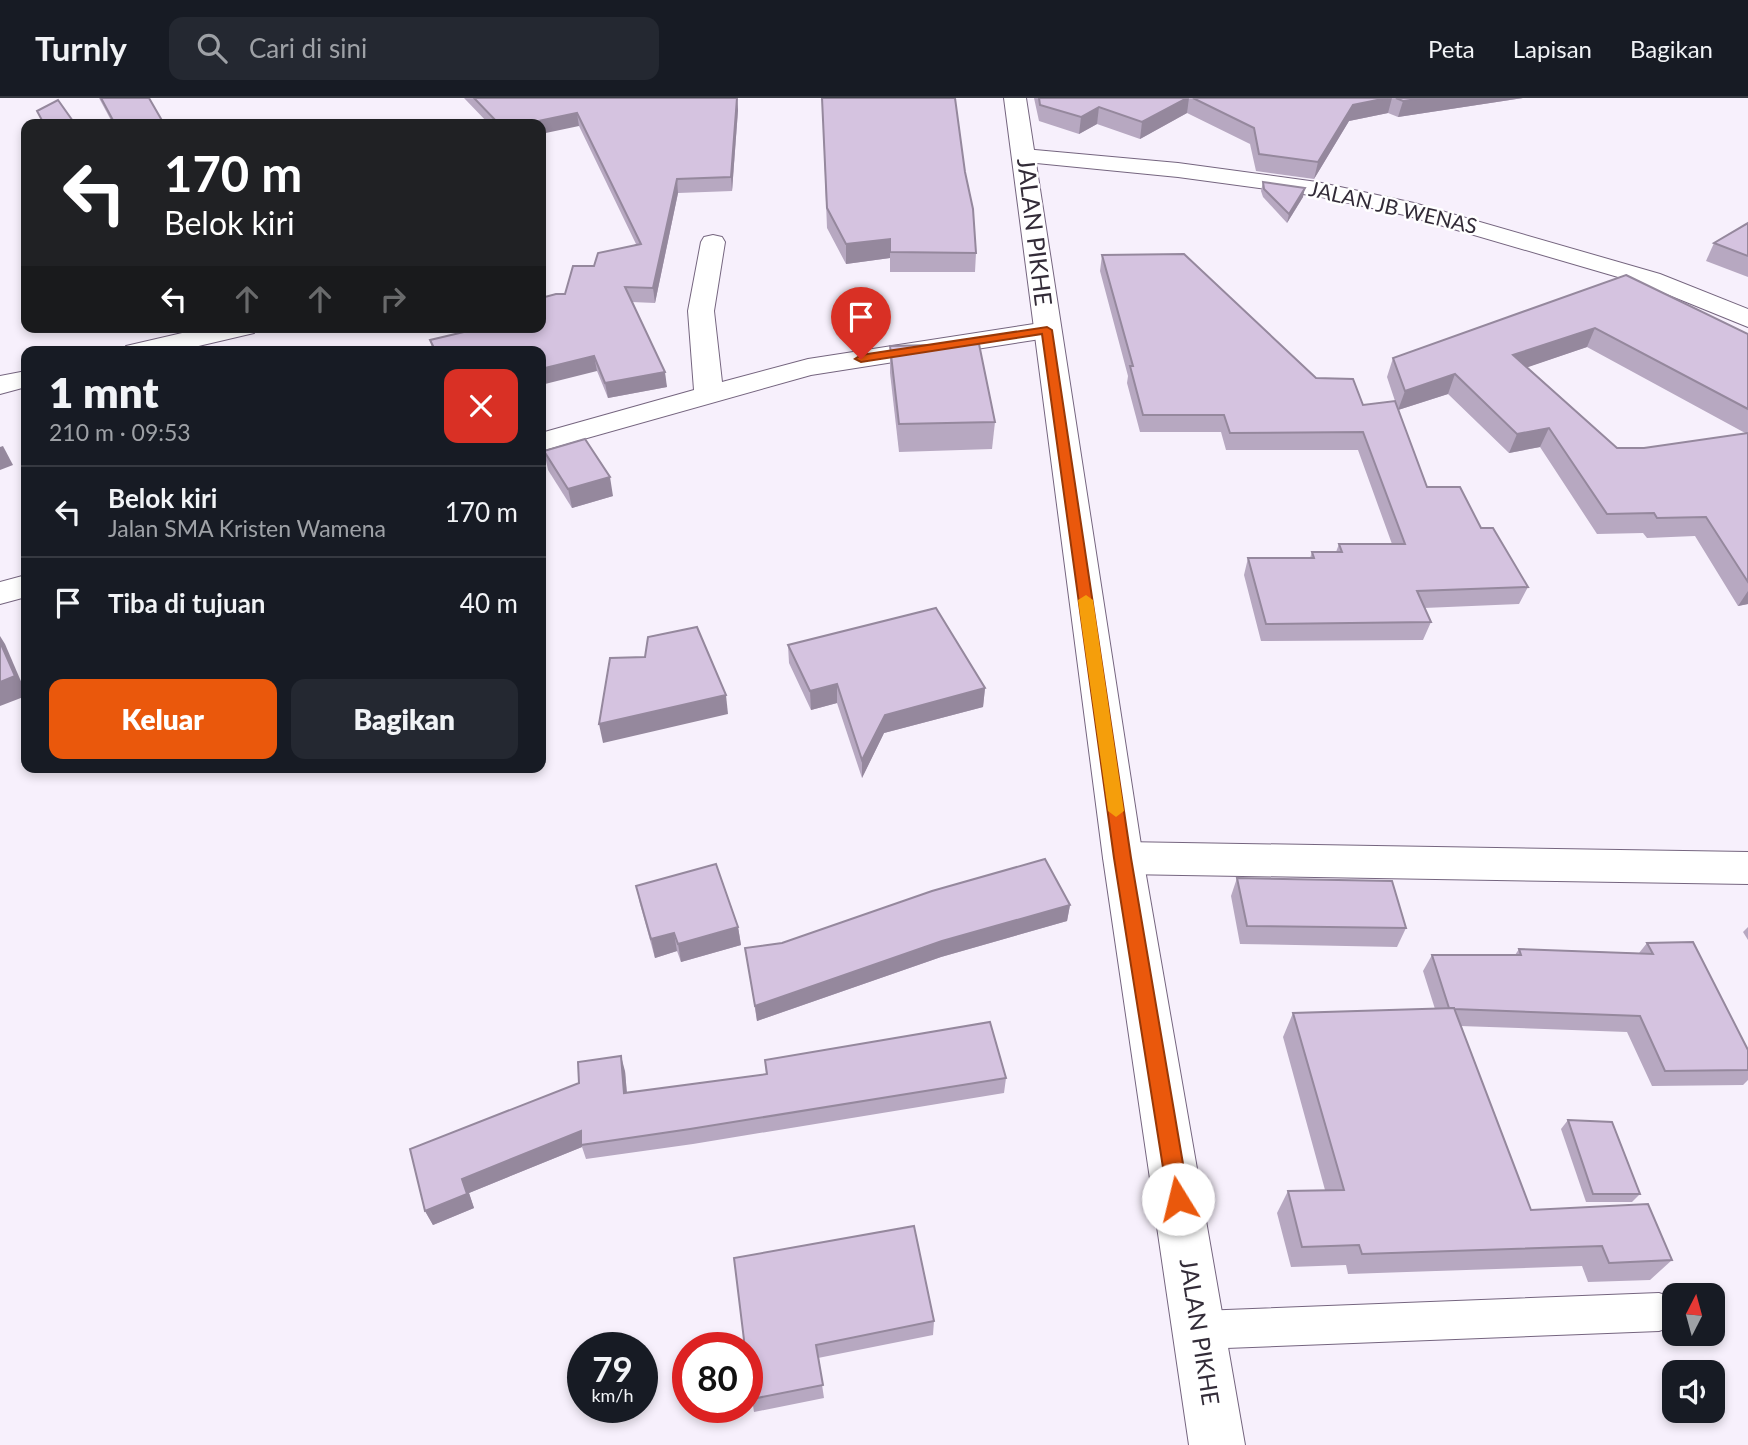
<!DOCTYPE html>
<html lang="id">
<meta charset="utf-8">
<style>
body{margin:0;font-family:Lato,sans-serif;background:#242831;color:#f1f3f6;height:100vh;display:flex;flex-direction:column;font-size:26px;white-space:nowrap}
*{box-sizing:border-box;margin:0}
p{font-size:23px;color:#9ea1a6}
.icon{flex:none;width:38px;height:38px;fill:none;stroke:currentColor;stroke-width:2;stroke-linecap:round;stroke-linejoin:round}
.map{position:relative;flex:1;overflow:hidden}
.drawer{position:absolute;left:21px;top:248px;width:525px;height:427px;display:flex;flex-direction:column;background:#171b24;border-radius:14px;box-shadow:0 4px 10px #0003}
.drawer>*{flex:none}
.banner{position:absolute;left:21px;top:21px;width:525px;height:214px;border-radius:14px;box-shadow:0 4px 10px #0003;background:#202124;color:#fff;overflow:hidden}
.needle{width:46px;rotate:6deg}
.buttons{position:absolute;left:1662px;top:1185px;display:grid;gap:14px}
.buttons a{display:grid;place-items:center;width:63px;height:63px;border-radius:14px;background:#171b24;box-shadow:0 4px 10px #0003;font-size:35px}
.speed{position:absolute;left:567px;top:1234px;display:flex;gap:14px;font-size:35px;font-weight:700;text-align:center}
.speed>*{display:grid;place-content:center;width:91px;height:91px;border-radius:50%;background:#171b24;box-shadow:0 4px 10px #0003;line-height:1}
.speed small{font-size:18px;font-weight:400}
.speed .limit{border:10px solid #d22;background:#fff;color:#111}
.pin{position:absolute;display:grid;place-items:center;width:60px;height:60px;color:#fff;margin:-72px -30px;border-radius:50% 50% 50% 0;rotate:-45deg;box-shadow:0 0 7px #0007}
.pin .icon{rotate:45deg}
.me{position:absolute;width:77px;margin:-38px;rotate:351deg;stroke-linejoin:round;filter:drop-shadow(0 0 5px #0008)}
.turn{display:flex;align-items:center;gap:24px;height:147px;padding:0 28px;font-size:32px}
.turn .icon{width:91px;height:91px;stroke-width:2.5}
.turn b{display:block;font-size:49px;line-height:60px}
.lanes{display:flex;align-items:center;height:66px;padding:0 28px;background:#0003;justify-content:center;gap:35px;direction:ltr}
.lanes .off{opacity:.35}
.round{display:grid;place-items:center;flex:none;width:74px;height:74px;border-radius:14px;background:#242831}
.summary{display:flex;align-items:center;justify-content:space-between;height:119px;padding:0 28px}
h1{font-size:42px;font-weight:800;line-height:52px}
.action{display:flex;gap:14px;margin-top:auto;padding:14px 28px}
.action a{flex:1;height:80px;border-radius:14px;background:#ea580c;color:#fff;font-size:28px;font-weight:800;line-height:80px;text-align:center}
.action a+a{background:#242831;color:#f1f3f6}
ul{padding:0;list-style:none}
li{display:flex;align-items:center;gap:21px;height:91px;padding:0 28px;border-top:2px solid #363941}
li div{flex:1}
li b{display:block;font-size:26px}
li em{font-style:normal}
header{display:flex;align-items:center;gap:42px;box-sizing:border-box;height:98px;padding:0 35px;background:#171b24;border-bottom:2px solid #363941}
header strong{font-size:33px}
nav{display:flex;gap:38px;margin-inline-start:auto;font-size:24px}
.search{width:490px;height:63px;background:#242831;display:flex;align-items:center;gap:18px;box-sizing:border-box;padding:0 24px;border-radius:14px;color:#9ea1a6;font-size:26px}
.map>svg:first-child{display:block}
.lines{fill:none;stroke-linecap:round;stroke-linejoin:round}
.service-casing{stroke:#75657f;stroke-width:2}
.minor-casing{stroke:#75657f;stroke-width:2}
.secondary-casing{stroke:#75657f;stroke-width:2}
.trunk-casing{stroke:#75657f;stroke-width:2}
.service{fill:#fff;fill-rule:evenodd}
.minor{fill:#fff;fill-rule:evenodd}
.secondary{fill:#fff;fill-rule:evenodd}
.trunk{fill:#fff;fill-rule:evenodd}
.wall{fill:#b7a8c1;fill-rule:evenodd}
.shaded-wall{fill:#95889d}
.building{fill:#d5c3e0;stroke:#95889d;stroke-width:2}
.route{fill:#ea580c;stroke:#983908;stroke-width:2}
.slow{fill:#f59e0b}
.labels{text-anchor:middle;stroke-width:5;stroke-linejoin:round;paint-order:stroke}
.far-street-label{font-size:21px;fill:#332c38;stroke:#fff}
.street-label{font-size:24px;fill:#332c38;stroke:#fff}
</style>
<header>
<strong>Turnly</strong>
<div class="search"><svg class="icon" aria-label="search" viewBox="0 0 24 24"><circle cx="10" cy="10" r="6"/><path d="M15 15l6 6"/></svg>Cari di sini</div>
<nav><a>Peta</a><a>Lapisan</a><a>Bagikan</a></nav>
</header>
<div class="map">
<svg width="1748" height="1347" viewBox="0 0 1748 1347">
<rect width="100%" height="100%" fill="#f7f0fc"/>
<g class="lines">
<defs>
<polygon id="service" points="1659,1195 1673,1200 1675,1206 1673,1228 1659,1233 1200,1251 1186,1246 1181,1232 1186,1218 1200,1213"/>
<g id="minor">
<polygon points="713,137 722,139 725,144 714,213 722,284 808,261 1047,224 1057,226 1061,232 1057,238 1047,240 811,277 541,353 541,335 694,292 688,213 701,144 704,139"/>
<polygon points="208,229 257,229 254,235 173,254 122,254 126,248"/>
<polygon points="26,273 26,289 0,296 0,278"/>
<polygon points="26,477 26,499 0,506 0,484"/>
<polygon points="1123,744 1748,754 1748,786 1123,776 1109,771 1103,760 1109,749"/>
</g>
<polygon id="secondary" points="1024,51 1178,65 1317,84 1414,105 1660,176 1748,211 1748,229 1642,186 1409,118 1317,98 1178,79 1016,63 1013,58 1016,53"/>
<polygon id="trunk" points="1004,0 1026,0 1143,760 1245,1347 1189,1347 1103,760"/>
</defs>
<use href="#service" class="service-casing"/>
<use href="#minor" class="minor-casing"/>
<use href="#secondary" class="secondary-casing"/>
<use href="#trunk" class="trunk-casing"/>
<use href="#service" class="service"/>
<use href="#minor" class="minor"/>
<use href="#secondary" class="secondary"/>
<use href="#trunk" class="trunk"/>
</g>
<g class="wall">
<polygon points="99,0 149,0 164,26 113,26"/>
<polygon points="464,0 737,0 738,12 732,93 678,95 655,205 632,204 667,289 608,300 597,273 541,254 433,254 430,242 541,229 565,196 594,168 636,146 579,28 541,26 489,26"/>
<polygon points="822,0 976,155 975,174 890,174 890,160 846,166 827,130"/>
<polygon points="1034,0 1523,0 1398,19 1388,15 1349,23 1314,81 1256,73 1250,46 1187,15 1140,41 1097,26 1079,36 1039,23"/>
<polygon points="1263,84 1303,99 1287,125 1263,99 1261,93"/>
<polygon points="1748,125 1748,179 1706,163 1714,145"/>
<path d="M1102,157l261,150 32,-4 -8,-24 6,-19 233,-83 122,59v270l-10,2 -43,-70 -48,2 -4,-5 -46,1 -57,-87 -31,6 -61,-59 -50,16 29,77 54,41 47,59 -9,17 -95,4 7,14 -8,18 -162,1 -17,-66 4,-17h62l2,-6h24l3,-8h53l-34,-94h-132l-5,-18h-81l-13,-49 1,-7 -28,-105zM1587,249l160,87 -103,14h-27l-90,-81z"/>
<polygon points="890,248 995,324 992,351 899,354 890,275"/>
<polygon points="544,353 613,398 572,410 548,372"/>
<polygon points="788,547 985,590 983,609 884,635 862,680 837,605 811,612 789,565"/>
<polygon points="1237,780 1406,830 1397,849 1240,846 1231,798"/>
<polygon points="636,788 738,829 741,847 681,864 677,853 655,860 640,806"/>
<polygon points="1070,807 1067,823 941,859 757,923 745,850"/>
<polygon points="1748,829 1748,842 1743,834"/>
<polygon points="1647,845 1748,952 1748,982 1743,987 1652,988 1627,934 1460,928 1531,1112 1672,1162 1650,1182 1588,1184 1582,1168 1348,1176 1346,1167 1291,1169 1277,1115 1288,1093 1325,1092 1283,939 1293,915 1435,911 1423,873 1432,857 1515,857 1519,851 1639,855"/>
<polygon points="765,962 1006,980 1004,995 693,1046 586,1061 582,1049 469,1095 474,1110 433,1127 425,1113 625,973 627,995 766,976"/>
<polygon points="1568,1022 1640,1096 1632,1104 1586,1104 1561,1031"/>
<polygon points="914,1128 934,1223 933,1237 818,1260 824,1300 754,1314 752,1301"/>
</g>
<g class="shaded-wall">
<polygon points="737,0 738,12 732,93 731,79"/>
<polygon points="1187,0 1189,0 1187,15 1140,41 1142,24"/>
<polygon points="1387,0 1392,0 1388,15 1349,23 1314,81 1318,64 1353,7"/>
<polygon points="1424,0 1523,0 1398,19 1403,3"/>
<polygon points="1099,9 1097,26 1079,36 1081,19"/>
<polygon points="577,15 579,28 541,36 541,26 524,26"/>
<polygon points="677,81 678,95 655,205 653,190"/>
<polygon points="1305,90 1303,99 1287,125 1289,116"/>
<polygon points="890,141 890,160 846,166 846,146"/>
<polygon points="1595,230 1587,249 1505,277 1513,257"/>
<polygon points="594,258 597,273 541,287 541,271"/>
<polygon points="665,274 667,289 608,300 605,285"/>
<polygon points="1455,276 1448,296 1398,312 1405,293"/>
<polygon points="1549,330 1540,349 1509,355 1517,336"/>
<polygon points="3,348 13,367 0,372 0,349"/>
<polygon points="610,379 613,398 572,410 568,391"/>
<polygon points="1748,493 1748,506 1738,508"/>
<polygon points="0,538 5,546 26,595 26,598 0,608"/>
<polygon points="837,586 837,605 811,612 810,593"/>
<polygon points="985,590 983,609 884,635 862,680 862,662 885,617"/>
<polygon points="726,597 728,616 603,645 599,626"/>
<polygon points="1070,807 1067,823 941,859 757,923 755,908 942,843"/>
<polygon points="738,829 741,847 681,864 678,846"/>
<polygon points="674,835 677,853 655,860 651,841"/>
<polygon points="621,958 625,973 628,1010 624,995"/>
<polygon points="581,1033 582,1049 469,1095 474,1110 433,1127 425,1113 462,1081"/>
</g>
<g class="building">
<polygon points="101,0 149,0 164,26 115,26"/>
<polygon points="474,0 737,0 731,79 677,81 653,190 625,189 665,274 605,285 594,258 541,271 541,254 436,254 430,242 485,229 541,229 541,200 556,196 565,196 573,168 594,168 598,155 641,146 577,15 524,26 499,26"/>
<polygon points="822,0 955,0 965,74 973,111 976,155 890,154 890,141 846,146 827,110"/>
<polygon points="1039,0 1187,0 1142,24 1099,9 1081,19 1040,7"/>
<polygon points="1193,0 1387,0 1353,7 1318,64 1259,56 1254,30"/>
<polygon points="1396,0 1424,0 1403,3"/>
<polygon points="58,2 75,26 44,26 37,13"/>
<polygon points="1263,84 1305,90 1289,116 1264,91"/>
<polygon points="1748,125 1748,158 1714,145"/>
<polygon points="1184,156 1316,280 1353,281 1363,307 1395,303 1427,389 1460,389 1481,430 1493,430 1528,489 1417,493 1431,524 1266,526 1248,460 1314,460 1312,454 1342,454 1339,446 1405,446 1363,334 1230,335 1224,317 1143,317 1130,268 1133,268 1102,157"/>
<polygon points="1626,177 1748,236 1748,311 1595,230 1513,257 1617,350 1644,350 1748,335 1748,484 1706,419 1657,420 1654,415 1607,416 1549,330 1517,336 1455,276 1405,293 1393,260"/>
<polygon points="979,246 995,324 899,326 890,248"/>
<polygon points="585,341 610,379 568,391 544,353"/>
<polygon points="936,510 985,590 885,617 862,662 837,586 810,593 788,547"/>
<polygon points="697,529 726,597 599,626 610,560 645,559 648,539"/>
<polygon points="0,544 15,578 0,584"/>
<polygon points="1045,761 1070,807 942,843 755,908 745,850 782,845 932,793"/>
<polygon points="716,766 738,829 678,846 674,835 651,841 636,788"/>
<polygon points="1237,780 1392,783 1406,830 1247,828"/>
<polygon points="1693,844 1748,952 1748,972 1665,973 1640,918 1454,911 1454,910 1449,910 1432,857 1521,857 1519,851 1653,856 1647,845"/>
<polygon points="1454,910 1531,1112 1648,1106 1672,1162 1609,1165 1602,1148 1362,1156 1359,1147 1302,1149 1288,1093 1344,1092 1293,915"/>
<polygon points="990,924 1006,980 690,1031 581,1047 581,1033 462,1081 467,1096 425,1113 410,1051 579,985 578,964 621,958 624,995 767,976 765,962"/>
<polygon points="1568,1022 1612,1024 1640,1096 1593,1096"/>
<polygon points="914,1128 934,1223 816,1247 823,1287 752,1301 747,1267 747,1250 745,1250 734,1160"/>
</g>
<polygon class="route" points="1047,229 1052,232 1131,760 1189,1101 1186,1108 1178,1111 1171,1108 1168,1101 1114,760 1042,236 861,264 855,261 861,257"/>
<polygon class="slow" points="1086,497 1093,502 1124,713 1116,719 1108,713 1078,502"/>
<g class="labels">
<g class="far-street-label">
<text transform="translate(1393 110) rotate(13)" y="7">JALAN JB WENAS</text>
</g>
<g class="street-label">
<text transform="translate(1034 134) rotate(83)" y="8">JALAN PIKHE</text>
<text transform="translate(1199 1234) rotate(81)" y="8">JALAN PIKHE</text>
</g>
</g>
</svg>
<div class="buttons">
<a><svg class="needle" viewBox="-14 -14 28 28"><path d="M0-13l5 13h-10z" fill="#e53935"/><path d="M0 13l5-13h-10z" fill="#9ea1a6"/></svg></a>
<a><svg class="icon" aria-label="sound" viewBox="0 0 24 24"><path d="M4 9h4l5-4v14l-5-4H4zM17 9q2 3 0 6"/></svg></a>
</div>
<div class="speed"><div>79<small>km/h</small></div><div class="limit">80</div></div>
<div class="pin" style="left:861px;top:261px;background:#d93025"><svg class="icon" aria-label="arrive" viewBox="0 0 24 24"><path d="M6 21V4h12l-3 4 3 4H6"/></svg></div>
<svg class="me" style="left:1178px;top:1101px" viewBox="-20 -20 40 40"><circle r="19" fill="#fff"/><path d="M0-13L10 11 0 6-10 11z" fill="#ea580c"/></svg>
<div class="banner">
<div class="turn"><svg class="icon" aria-label="left" viewBox="0 0 24 24"><path d="M17 20v-9H6M10 6l-5 5 5 5"/></svg><div><b>170 m</b>Belok kiri</div></div>
<div class="lanes"><svg class="icon" aria-label="left" viewBox="0 0 24 24"><path d="M17 20v-9H6M10 6l-5 5 5 5"/></svg><svg class="icon off" aria-label="ahead" viewBox="0 0 24 24"><path d="M12 20V5M6 11l6-6 6 6"/></svg><svg class="icon off" aria-label="ahead" viewBox="0 0 24 24"><path d="M12 20V5M6 11l6-6 6 6"/></svg><svg class="icon off" aria-label="right" viewBox="0 0 24 24"><path d="M7 20v-9h11M14 6l5 5-5 5"/></svg></div>
</div>
<section class="drawer">
<div class="summary"><div><h1>1 mnt</h1><p>210 m · 09:53</p></div><a class="round" style="background:#d93025;color:#fff"><svg class="icon" aria-label="close" viewBox="0 0 24 24"><path d="M6 6l12 12M18 6L6 18"/></svg></a></div>
<ul>
<li><svg class="icon" aria-label="left" viewBox="0 0 24 24"><path d="M17 20v-9H6M10 6l-5 5 5 5"/></svg><div><b>Belok kiri</b><p>Jalan SMA Kristen Wamena</p></div><em>170 m</em></li>
<li><svg class="icon" aria-label="arrive" viewBox="0 0 24 24"><path d="M6 21V4h12l-3 4 3 4H6"/></svg><div><b>Tiba di tujuan</b></div><em>40 m</em></li>
</ul>
<div class="action"><a>Keluar</a><a>Bagikan</a></div>
</section>
</div>
